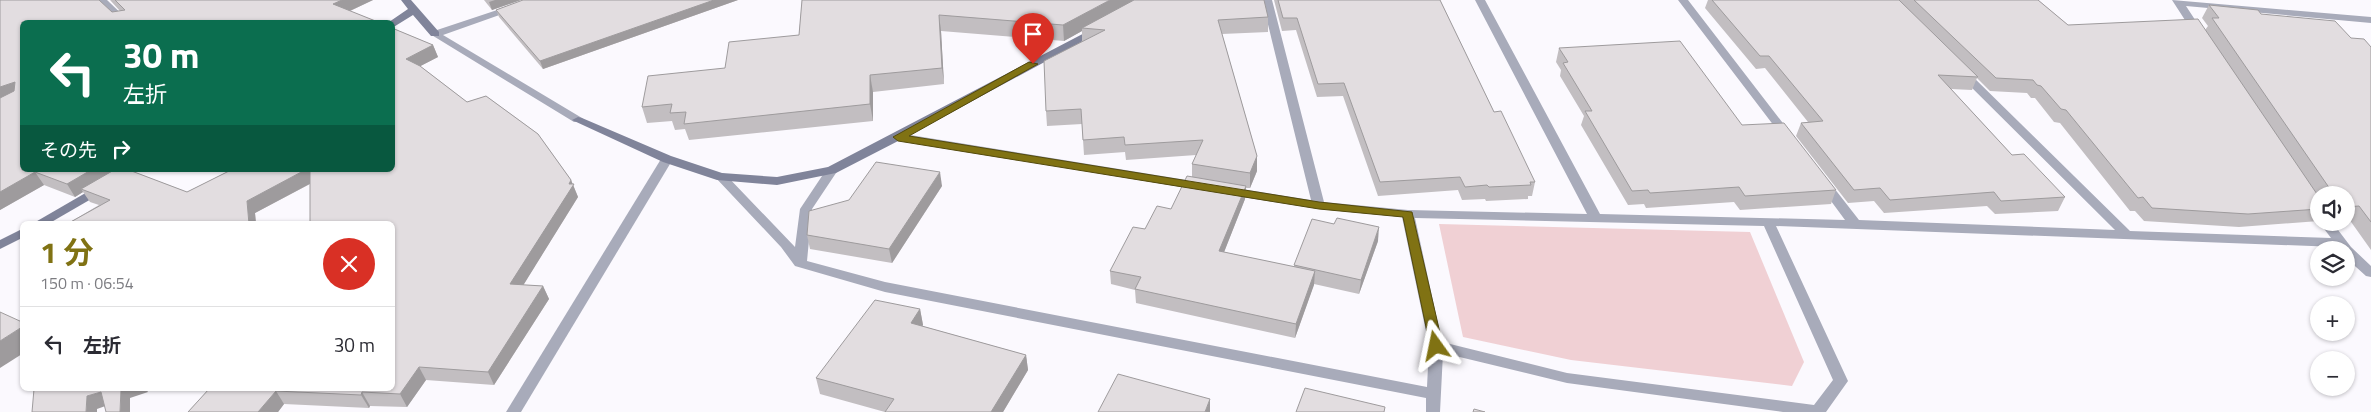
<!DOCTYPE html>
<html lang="ja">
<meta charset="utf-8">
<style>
body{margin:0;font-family:"Titillium Web","Noto Sans JP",sans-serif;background:#f2f2f3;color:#2b2b33;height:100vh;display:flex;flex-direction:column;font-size:19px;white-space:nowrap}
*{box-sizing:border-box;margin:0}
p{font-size:16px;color:#7c7c81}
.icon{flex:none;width:28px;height:28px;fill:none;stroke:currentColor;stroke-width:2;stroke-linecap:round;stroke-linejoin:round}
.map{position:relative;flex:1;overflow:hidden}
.sheet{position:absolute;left:20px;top:221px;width:375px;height:170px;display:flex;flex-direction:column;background:#fff;border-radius:8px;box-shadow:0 1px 4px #0004}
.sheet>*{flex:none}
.banner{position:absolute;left:20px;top:20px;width:375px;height:152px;border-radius:8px;box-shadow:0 1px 4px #0004;background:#0b6e4f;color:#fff;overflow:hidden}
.buttons{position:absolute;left:2310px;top:186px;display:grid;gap:10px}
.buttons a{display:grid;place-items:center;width:45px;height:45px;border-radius:50%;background:#fff;box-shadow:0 1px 4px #0004;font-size:25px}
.pin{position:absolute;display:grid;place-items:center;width:42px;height:42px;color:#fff;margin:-51px -21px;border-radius:50% 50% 50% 0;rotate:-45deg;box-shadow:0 0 5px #0007}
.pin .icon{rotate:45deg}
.me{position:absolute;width:55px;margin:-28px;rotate:348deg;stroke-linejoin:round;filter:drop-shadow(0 0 4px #0008)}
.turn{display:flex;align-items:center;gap:18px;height:105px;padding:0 20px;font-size:22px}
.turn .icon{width:65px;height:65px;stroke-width:2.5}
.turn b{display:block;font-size:35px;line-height:42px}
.then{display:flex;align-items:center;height:48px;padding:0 20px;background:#0003;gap:10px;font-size:19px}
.round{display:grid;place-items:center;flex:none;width:52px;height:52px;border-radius:26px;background:#f2f2f3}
.summary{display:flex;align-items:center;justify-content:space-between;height:85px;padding:0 20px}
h1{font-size:30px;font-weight:700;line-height:38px;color:#807213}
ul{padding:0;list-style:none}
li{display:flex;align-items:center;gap:15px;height:75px;padding:0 20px;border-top:1px solid #e1e1e2}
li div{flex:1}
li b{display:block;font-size:19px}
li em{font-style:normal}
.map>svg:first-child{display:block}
.green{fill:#f0d0d4}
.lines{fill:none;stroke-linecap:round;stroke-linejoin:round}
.street{fill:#a8abba;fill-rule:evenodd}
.secondary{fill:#80849a;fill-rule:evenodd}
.wall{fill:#c2bec1}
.shaded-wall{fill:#9e9b9d}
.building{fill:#e2dde0;stroke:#9e9b9d}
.route{fill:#807213;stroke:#534a0c}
</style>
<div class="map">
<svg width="2371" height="412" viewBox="0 0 2371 412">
<rect width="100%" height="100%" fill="#fbf9fe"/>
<polygon class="green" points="1439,224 1750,232 1804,362 1792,386 1571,360 1463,337"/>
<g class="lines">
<g class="street">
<polygon points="96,0 107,0 130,22 120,22"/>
<polygon points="527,0 542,0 443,35 582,118 584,120 582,122 574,122 430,34 431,32"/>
<path d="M1262,0h10l52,202 84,8 179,4 -112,-214h10l115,214 245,6 -28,-38 6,-4 4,1 32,41 256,10 -156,-155 -1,-2 1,-2h8l163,160 201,7 -12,-16h13l19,25 20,19v11l-5,-1 -20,-18v-8h-7l-2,-3 -561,-21 72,155 -22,31h-43l-216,-29 -124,-30 -3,59h-14v-14l-541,-106 -90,-26 -14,-19 -66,-70 6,-4 4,1 70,73 5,-38 28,-42h8l2,3 -26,39 -5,52 78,21 542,105 2,-41 -27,-129 -83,-8 -90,-14 -6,-4 6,-4 82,13zM1415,218l349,8 69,154 -19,25 -247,-32 -125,-31z"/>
<polygon points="1678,0 1688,0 1792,135 1794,137 1792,139 1784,139"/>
<polygon points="2172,0 2371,17 2371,23 2186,6 2203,32 2198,35 2194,34"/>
<polygon points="898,133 1199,182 1205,186 1199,190 894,139 892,137"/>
<polygon points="667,155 673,159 521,412 506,412 661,159"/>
</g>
<g class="secondary">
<polygon points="401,0 411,0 439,32 439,36 431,36 413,15 392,28 392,22 389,22 408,9"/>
<polygon points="1096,27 1101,30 1100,32 902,139 836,173 777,185 717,180 663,162 572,120 578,117 582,118 671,156 722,173 777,177 828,167"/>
<polygon points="101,184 105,185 107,188 105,191 48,224 32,224"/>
<polygon points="22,229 22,238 0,249 0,240"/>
</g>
</g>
<g class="wall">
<polygon points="0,0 99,0 112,12 120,11 110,0 373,0 350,11 378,22 22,22 22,170 129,170 187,192 231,170 392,170 392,28 433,45 438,57 420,66 467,102 486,96 538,134 571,180 578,197 523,285 543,286 549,299 494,385 426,380 407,407 370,406 369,408 284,404 278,412 188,412 209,389 392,389 392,224 310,224 310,184 255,213 256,224 67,224 99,205 90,202 83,192 75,197 44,185 0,210"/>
<polygon points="484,0 521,0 492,10"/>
<polygon points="523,0 738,0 543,69 499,17 496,10"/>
<polygon points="802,0 1268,17 1268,32 1222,34 1257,156 1257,171 1250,188 1246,188 1245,199 1224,252 1294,267 1294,265 1378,241 1359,294 1314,284 1295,338 1136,303 1135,290 1111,284 1110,271 1145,229 1171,209 1192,177 1192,164 1196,155 1126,160 1125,152 1084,155 1082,124 1047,126 1046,111 1082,41 1082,31 1064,41 941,31 944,84 873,92 873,121 689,140 685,129 675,130 672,121 647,123 642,107 799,35"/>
<polygon points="1274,0 1440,0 1494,112 1535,182 1532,196 1528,196 1528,199 1486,201 1485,199 1462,200 1458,190 1378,196 1343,96 1317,97 1296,30 1282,31"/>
<polygon points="1708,0 2038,0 2068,25 2205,30 2208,26 2202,18 2209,5 2261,14 2351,38 2371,47 2371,250 2349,219 2346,219 2346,195 2319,195 2319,221 2239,227 2144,221 2135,211 2130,211 2060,123 2054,122 2035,98 2031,98 2027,93 1990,91 1977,78 1972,90 1951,89 2012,155 2065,197 2058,211 1995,214 1987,206 1884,213 1874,201 1848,203 1796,136 1801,123 1808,122 1765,68 1756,69 1705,8"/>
<polygon points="1559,48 1742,125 1836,190 1831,204 1740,210 1734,202 1646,208 1644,204 1628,205 1581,125 1584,116 1560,76 1561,70 1556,62"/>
<polygon points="942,186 892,263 810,249 807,235"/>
<polygon points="920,309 923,325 922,326 1026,355 1028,370 1003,412 885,412 820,394 816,378"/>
</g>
<g class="shaded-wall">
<polygon points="342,0 373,0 339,16 333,4"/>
<polygon points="495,0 521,0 492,10 489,2"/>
<polygon points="714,0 738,0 543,69 540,61"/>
<polygon points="1110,0 1136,0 1082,28 1082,31 1064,41 1063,25"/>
<polygon points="939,15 941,31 944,84 942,68"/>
<polygon points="433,45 438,57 411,71 406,59"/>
<polygon points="870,75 873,92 873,121 870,104"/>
<polygon points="15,82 22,92 0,103 0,87"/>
<polygon points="1257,156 1257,171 1250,188 1250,173"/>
<polygon points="91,170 112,170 115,174 81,189 83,192 75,197 67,184"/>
<polygon points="305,170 312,170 317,180 255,213 256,224 249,224 247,201"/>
<polygon points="35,172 44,185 0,210 0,192"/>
<polygon points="940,172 942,186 892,263 889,249"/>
<polygon points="571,180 578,197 516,297 510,284"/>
<polygon points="1246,186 1245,199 1219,265 1219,251"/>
<polygon points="1379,227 1378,241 1359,294 1361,280"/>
<polygon points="1315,271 1314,285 1295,338 1296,324"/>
<polygon points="543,286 549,299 494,385 488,372"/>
<polygon points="920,309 923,325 913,339 911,323"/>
<polygon points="22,327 22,354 0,368 0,341"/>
<polygon points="1026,355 1028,370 1003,412 991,412"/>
<polygon points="419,367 426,380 407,407 400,394"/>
<polygon points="121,389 146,389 148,392 130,398 130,412 120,412"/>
<polygon points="276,391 284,404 278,412 258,412"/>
<polygon points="101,392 111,404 97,409 97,412 86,412 87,396"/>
<polygon points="362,392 370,406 369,408 361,395"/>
<polygon points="1210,399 1210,412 1205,412"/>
</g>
<g class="building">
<polygon points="0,0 99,0 112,12 125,10 115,0 342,0 333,4 378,22 22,22 22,170 91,170 67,184 35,172 0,192 0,98 14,91 15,82 0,87"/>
<polygon points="523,0 714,0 540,61 496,10"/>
<polygon points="802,0 1110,0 1063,25 939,15 942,68 870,75 870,104 684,124 686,112 670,113 672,104 642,107 648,76 725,68 729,42 799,35"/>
<polygon points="1134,0 1264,0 1268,17 1218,20 1257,156 1250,173 1192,164 1203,140 1125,145 1124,137 1083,140 1081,109 1046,111 1044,61 1105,30 1082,28"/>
<polygon points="1278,0 1440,0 1494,112 1501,111 1535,182 1530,182 1531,185 1489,187 1487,185 1465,187 1460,177 1380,182 1344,83 1318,84 1297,18 1283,18"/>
<polygon points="1712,0 1899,0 1978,77 1938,75 2012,155 2024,154 2065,197 2001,201 1994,192 1890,200 1880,188 1854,190 1801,123 1823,121 1769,56 1760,56"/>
<polygon points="1914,0 2038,0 2068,25 2198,19 2319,197 2319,209 2248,214 2152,208 2143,197 2138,198 2066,110 2061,109 2041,86 2037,85 2033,80 1996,78"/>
<polygon points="2209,5 2258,10 2261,14 2335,21 2351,38 2364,39 2371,47 2371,222 2359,206 2346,207 2346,195 2330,195 2330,189 2212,18 2219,18"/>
<polygon points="392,28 433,45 406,59 420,66 467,102 486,96 538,134 571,180 569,184 574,184 510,284 543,286 488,372 419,367 400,394 362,392 361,395 276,391 258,412 188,412 209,389 392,389 392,224 310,224 310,170 392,170"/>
<polygon points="1680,41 1742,125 1784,123 1836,190 1745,196 1739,187 1650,193 1648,190 1632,191 1585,111 1592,111 1563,63 1568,62 1559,48"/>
<polygon points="876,162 940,172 889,249 807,235 809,211 849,200"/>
<polygon points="114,170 129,170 187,192 231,170 305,170 247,201 249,224 67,224 110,200 81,189"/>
<polygon points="1187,176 1246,186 1219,251 1315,271 1296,324 1135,289 1141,277 1110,271 1133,227 1145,229 1157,206 1171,209"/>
<polygon points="1337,218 1379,227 1361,280 1294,265 1312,219 1334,224"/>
<polygon points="875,300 920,309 911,323 1026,355 991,412 885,412 894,399 816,378"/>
<polygon points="0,312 22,322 22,327 0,341"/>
<polygon points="1118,374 1210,399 1205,412 1098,412"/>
<polygon points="1305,388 1385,407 1384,412 1296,412"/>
<polygon points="34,389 121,389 120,412 106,412 101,392 87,396 86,412 32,412"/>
<polygon points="1474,409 1485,412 1473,412"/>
</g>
<polygon class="route" points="1029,62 1038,64 909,136 1319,202 1412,212 1443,346 1441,349 1436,350 1430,346 1403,217 1319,209 898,141 893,137"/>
</svg>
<div class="buttons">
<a><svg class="icon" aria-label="sound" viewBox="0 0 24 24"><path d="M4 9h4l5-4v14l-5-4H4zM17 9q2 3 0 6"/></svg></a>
<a><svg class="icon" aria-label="layers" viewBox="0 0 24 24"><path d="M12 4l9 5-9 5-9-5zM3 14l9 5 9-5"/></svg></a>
<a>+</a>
<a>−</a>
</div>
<div class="pin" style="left:1033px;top:64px;background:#d93025"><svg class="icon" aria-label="arrive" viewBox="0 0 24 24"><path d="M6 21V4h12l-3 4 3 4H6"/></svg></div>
<svg class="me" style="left:1436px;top:346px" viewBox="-20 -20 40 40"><path d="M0-17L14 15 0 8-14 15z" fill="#807213" stroke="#fff" stroke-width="4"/></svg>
<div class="banner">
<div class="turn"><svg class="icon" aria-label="left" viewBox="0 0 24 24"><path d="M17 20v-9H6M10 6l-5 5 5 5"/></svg><div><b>30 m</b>左折</div></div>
<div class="then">その先<svg class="icon" aria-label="right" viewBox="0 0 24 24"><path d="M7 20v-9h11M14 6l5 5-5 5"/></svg></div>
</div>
<section class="sheet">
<div class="summary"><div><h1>1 分</h1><p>150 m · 06:54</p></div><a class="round" style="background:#d93025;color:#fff"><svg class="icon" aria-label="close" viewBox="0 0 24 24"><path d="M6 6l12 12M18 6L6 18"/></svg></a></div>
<ul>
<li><svg class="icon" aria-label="left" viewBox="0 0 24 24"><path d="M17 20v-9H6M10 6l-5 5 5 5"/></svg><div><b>左折</b></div><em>30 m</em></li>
</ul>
</section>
</div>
